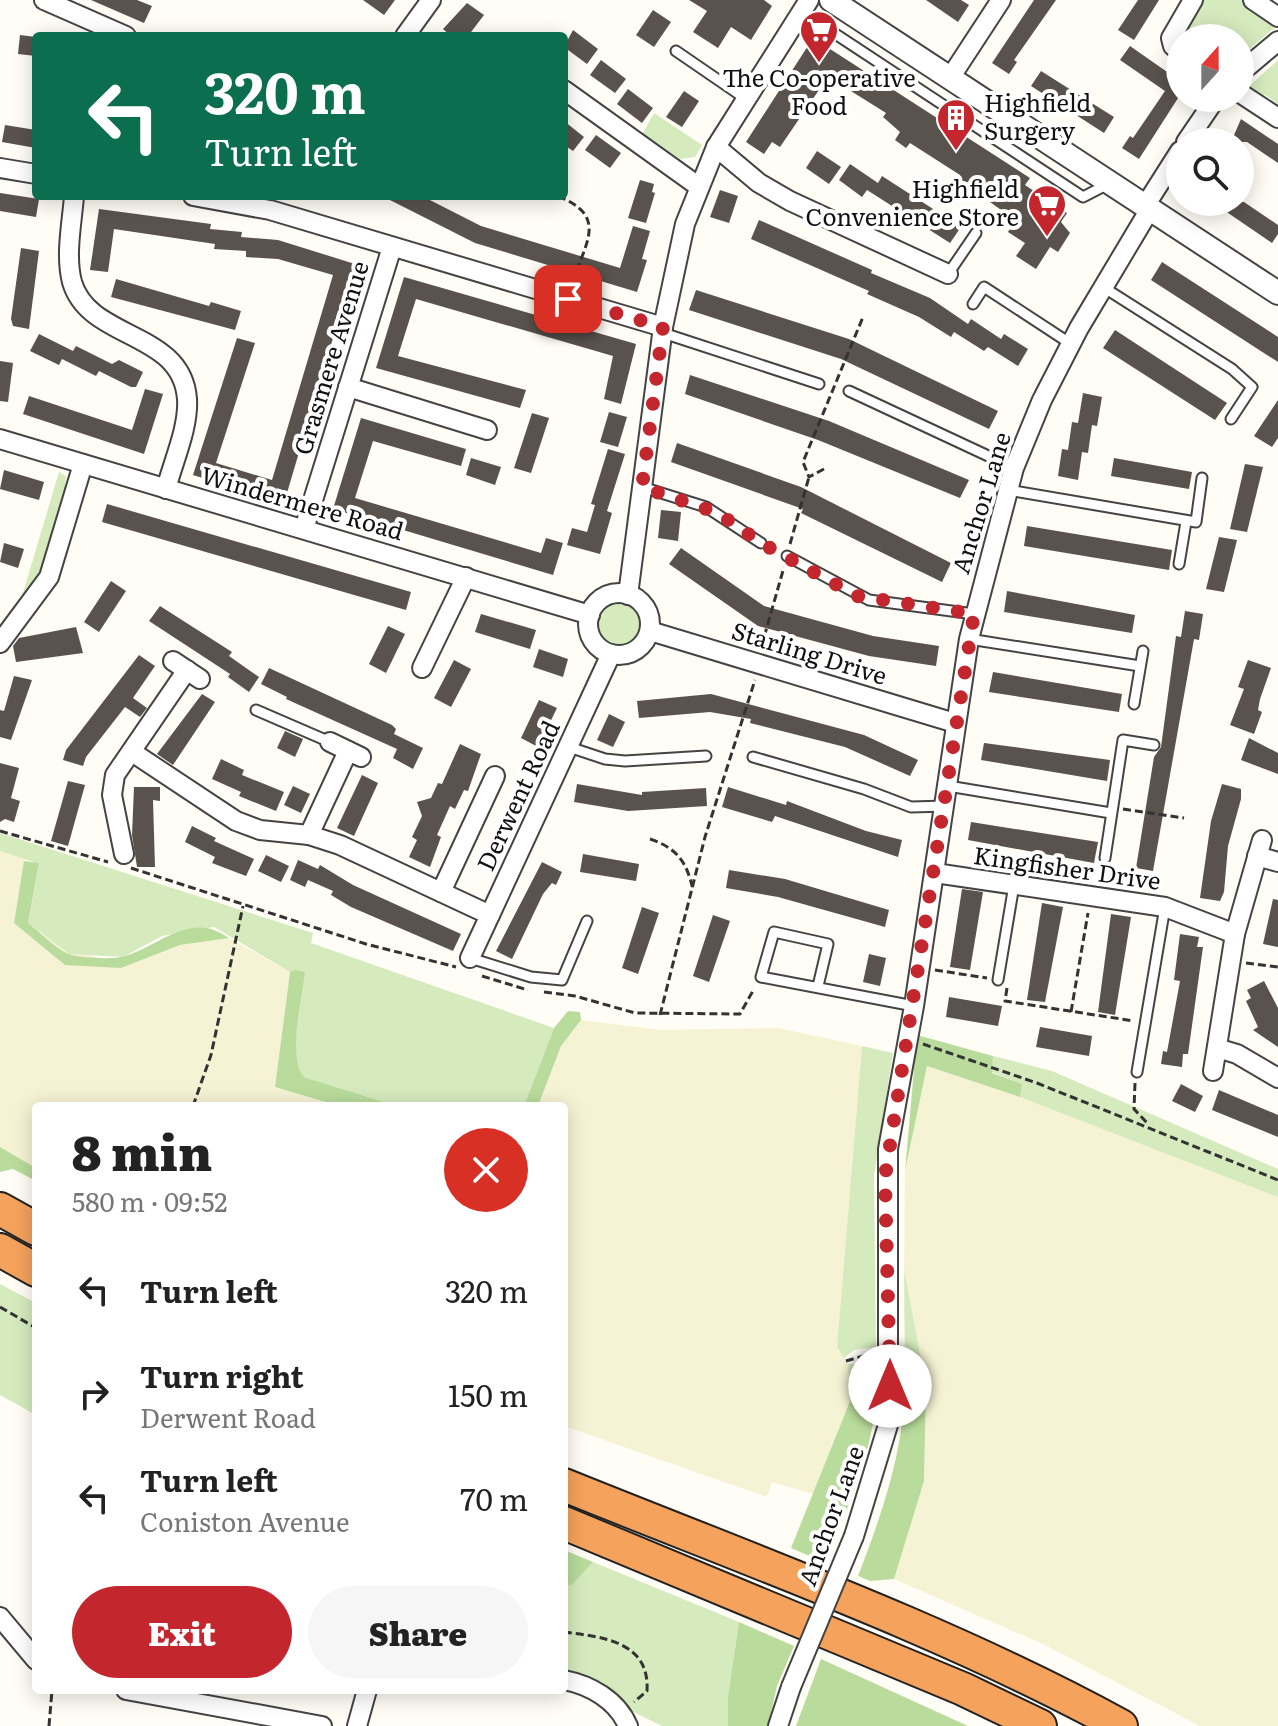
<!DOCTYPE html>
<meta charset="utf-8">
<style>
body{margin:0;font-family:Literata,serif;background:#f6f6f6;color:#222;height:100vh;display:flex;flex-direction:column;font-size:30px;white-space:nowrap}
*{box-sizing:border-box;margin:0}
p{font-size:26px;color:#767676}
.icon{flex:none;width:44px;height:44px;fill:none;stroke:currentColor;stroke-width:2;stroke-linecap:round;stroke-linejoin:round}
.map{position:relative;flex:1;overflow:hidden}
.side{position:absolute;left:32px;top:1102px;width:536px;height:592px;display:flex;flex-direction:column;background:#fff;border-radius:8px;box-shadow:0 4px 20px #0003}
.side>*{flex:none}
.hud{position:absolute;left:32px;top:32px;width:536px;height:168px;border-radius:8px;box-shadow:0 4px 20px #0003;background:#0b6e4f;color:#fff;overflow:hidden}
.needle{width:52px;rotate:21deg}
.buttons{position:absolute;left:1166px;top:24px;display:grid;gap:16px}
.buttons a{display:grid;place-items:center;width:88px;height:88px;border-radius:50%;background:#fff;box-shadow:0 4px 20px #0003;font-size:40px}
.pin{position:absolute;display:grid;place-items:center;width:68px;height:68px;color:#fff;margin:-34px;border-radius:16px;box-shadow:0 4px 12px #0006}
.me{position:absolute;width:88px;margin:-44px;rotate:0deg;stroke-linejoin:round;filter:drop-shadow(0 0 6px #0008)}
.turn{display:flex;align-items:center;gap:28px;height:168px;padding:0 40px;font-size:36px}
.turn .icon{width:104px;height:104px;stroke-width:2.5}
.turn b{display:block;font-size:56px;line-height:68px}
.round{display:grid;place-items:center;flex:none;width:84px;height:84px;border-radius:42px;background:#f6f6f6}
.summary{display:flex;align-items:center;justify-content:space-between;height:136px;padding:0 40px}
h1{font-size:48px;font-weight:800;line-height:60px}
.cta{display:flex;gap:16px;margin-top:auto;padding:16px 40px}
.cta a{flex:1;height:92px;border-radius:48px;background:#c4262e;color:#fff;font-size:32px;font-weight:800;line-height:92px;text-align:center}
.cta a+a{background:#f6f6f6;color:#222}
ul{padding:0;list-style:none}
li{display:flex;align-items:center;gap:24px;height:104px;padding:0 40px}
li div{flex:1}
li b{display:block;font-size:30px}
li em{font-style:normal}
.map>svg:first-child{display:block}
.farmland{fill:#f6f3d4}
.green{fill:#d5ebbd}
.forest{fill:#b9dc9c}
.building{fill:#5a524d}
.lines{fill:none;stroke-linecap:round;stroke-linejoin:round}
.service-casing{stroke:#444;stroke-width:13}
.minor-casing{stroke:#444;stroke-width:22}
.tertiary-casing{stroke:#444;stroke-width:26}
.motorway-casing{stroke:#222;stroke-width:36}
.path{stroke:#333;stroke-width:3;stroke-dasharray:8 4;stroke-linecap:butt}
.service{stroke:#fff;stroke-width:9}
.minor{stroke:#fff;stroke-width:18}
.tertiary{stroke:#fff;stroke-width:22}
.motorway{stroke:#f5a25d;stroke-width:32}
.minor-bridge-casing{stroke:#444;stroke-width:22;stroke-linecap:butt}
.minor-bridge{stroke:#fff;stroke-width:18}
.route{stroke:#c4262e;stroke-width:14;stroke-dasharray:0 25.2}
.labels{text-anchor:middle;stroke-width:8;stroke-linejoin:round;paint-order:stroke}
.poi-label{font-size:24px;fill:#111;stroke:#fff}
.street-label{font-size:24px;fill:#111;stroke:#fff}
</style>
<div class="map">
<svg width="1278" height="1726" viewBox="0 0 1278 1726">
<rect width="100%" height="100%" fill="#fffdf5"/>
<g class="farmland">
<polygon points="0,851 25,857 14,923 121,968 180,945 229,938 290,972 275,1087 339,1106 36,1106 36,1168 0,1147"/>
<polygon points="581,1020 661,1030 778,1028 862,1046 837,1347 848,1364 850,1402 813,1494 772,1482 767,1497 564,1426 564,1106 538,1106 561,1046"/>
<polygon points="927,1066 1034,1101 1278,1197 1278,1726 1200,1726 1045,1645 894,1579 924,1481 926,1385 904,1269 905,1171"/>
</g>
<g class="green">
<polygon points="1200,0 1241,0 1278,25 1240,57 1240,38 1180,38"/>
<polygon points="1278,60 1278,104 1265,95 1255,97 1245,90"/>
<polygon points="654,113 702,145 695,157 680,159 643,133"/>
<polygon points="59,472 66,476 65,488 69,489 42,575 20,603"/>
<circle cx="619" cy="623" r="24"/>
<path d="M0,833l313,100 -2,10 243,85 -30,78h-127l-93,-29c-17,-20 -3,-79 0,-105h-14l-76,-45 -52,9 -39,21 -54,-3 -41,-31 11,-59 -39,-13z"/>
<polygon points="862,1046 893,1053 874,1176 876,1347 854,1350 844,1358 837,1347"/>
<polygon points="993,1056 1052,1071 1278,1169 1278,1197 1020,1097 1021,1084 992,1072"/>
<polygon points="904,1269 926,1385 905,1378"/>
<polygon points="0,1284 36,1303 36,1415 0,1395"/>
<polygon points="848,1364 871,1364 863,1369 850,1402"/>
<polygon points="593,1562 739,1622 728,1696 728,1726 662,1726 564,1678 564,1583 571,1586"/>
</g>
<g class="forest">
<path d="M24,861l15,2 -11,60c12,9 27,25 40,31 12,4 46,6 57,2 36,-11 66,-46 104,-18l-49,7 -59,23 -56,-3 -51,-42z"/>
<path d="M295,970l10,2c-3,26 -18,85 -1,105l93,29h-58l-64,-19 15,-115z"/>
<polygon points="568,1011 580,1012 581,1020 561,1046 538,1106 524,1106 554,1028"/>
<polygon points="917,1035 993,1056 992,1073 1022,1084 1020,1097 927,1066 905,1171"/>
<polygon points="0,1147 36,1168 36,1181 13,1169 0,1172"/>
<path d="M871,1364h6c5,69 -27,136 -51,199l-35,-15 72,-179z"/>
<path d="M905,1378l21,7 -2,96 -30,98 -24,2 -12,-5c25,-65 47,-128 47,-198z"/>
<polygon points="564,1550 593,1562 571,1586 564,1583"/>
<polygon points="739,1622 794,1646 777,1686 768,1726 728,1726 728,1696"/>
<polygon points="821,1659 968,1726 796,1726"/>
</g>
<g class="building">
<polygon points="91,0 137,0 152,6 144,23"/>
<polygon points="363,0 395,0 384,15"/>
<polygon points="689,0 764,0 772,6 751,40 731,27 718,48 693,32 707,11"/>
<polygon points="926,0 961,0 969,5 958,22"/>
<polygon points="1034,0 1056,0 1014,60 1017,62 1009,74 992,63"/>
<polygon points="1138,0 1159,0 1134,40 1118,30"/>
<polygon points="467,3 484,15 468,36 451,36 443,29"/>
<polygon points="653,10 671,22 654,47 636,35"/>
<polygon points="573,30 598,49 587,64 564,47"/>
<polygon points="20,35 36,37 36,56 18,54"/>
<polygon points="813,38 1030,178 1025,185 1067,213 1061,222 1070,233 1058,252 1050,247 1036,269 1016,256 1025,243 1008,232 1015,220 958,179 960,175 910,143 906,148 895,140 900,132 883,117 886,113 835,81 827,92 821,87 780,147 772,142 764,154 746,142"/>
<polygon points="1130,46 1180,81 1180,95 1139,159 1122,148 1130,136 1133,138 1165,91 1120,60"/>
<polygon points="601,60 626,79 615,93 590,75"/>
<polygon points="1041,71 1114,117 1104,133 1031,86"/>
<polygon points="628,89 653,108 642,123 617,104"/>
<polygon points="684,91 699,101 682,127 666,117"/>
<polygon points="1241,119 1278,144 1278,163 1247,142 1231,142"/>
<polygon points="564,121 584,137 573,151 564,145"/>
<polygon points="5,125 36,130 36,148 2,142"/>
<polygon points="596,135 621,153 610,168 585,150"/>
<polygon points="817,151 841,167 829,184 806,168"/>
<polygon points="850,164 878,183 882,176 961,227 950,243 867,190 862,197 839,180"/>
<polygon points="640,180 654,184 652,192 655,193 646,223 628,218"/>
<polygon points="720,190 738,196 729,223 710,217"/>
<polygon points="0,193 39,199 36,217 0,211"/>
<polygon points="382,196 422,196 481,226 620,268 633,226 650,231 642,259 647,260 637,292 475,243"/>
<polygon points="1212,202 1244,202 1278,225 1278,234 1272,243"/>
<polygon points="99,209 211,224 210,229 242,232 241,237 278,240 355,264 284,503 193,475 237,338 255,343 216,463 272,480 333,275 278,259 246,257 246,251 214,249 215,244 114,229 108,272 90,270"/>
<polygon points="759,220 872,270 871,273 930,298 968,324 971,319 1001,339 1004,334 1028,349 1018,366 988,347 984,351 954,332 951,337 919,317 867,294 869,291 751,239"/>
<polygon points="21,248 39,251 29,329 13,326 11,319"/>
<polygon points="1162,262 1278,337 1278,362 1151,280"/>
<polygon points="404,277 636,344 621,404 604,399 613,356 416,299 398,356 526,390 520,408 376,368"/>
<polygon points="116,279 209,306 211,302 241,311 235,330 111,297"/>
<polygon points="696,290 849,339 998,411 989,429 841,359 689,310"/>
<polygon points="1115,330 1227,403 1215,420 1103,348"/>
<polygon points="39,334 73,351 76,346 112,364 119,360 143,372 136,387 131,387 99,371 96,376 62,359 59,365 30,351"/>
<polygon points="0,361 13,363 8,402 0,401"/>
<polygon points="690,375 829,421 969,480 960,498 818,440 685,394"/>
<polygon points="145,389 163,394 144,454 23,414 29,396 132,430"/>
<polygon points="1083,393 1102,397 1097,426 1092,425 1088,453 1082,452 1078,480 1058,476 1062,449 1068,450 1072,422 1078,423"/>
<polygon points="1278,400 1278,438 1272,447 1254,436"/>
<polygon points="609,412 627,417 618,447 600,442"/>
<polygon points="532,413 549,418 531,473 514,468"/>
<polygon points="361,418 466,449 461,466 373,441 355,498 541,553 546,538 563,543 553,575 333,509"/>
<polygon points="677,443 801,487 951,563 942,582 801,513 803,509 671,462"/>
<polygon points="608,449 625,454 607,511 612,513 600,554 567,545 572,528 587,532 595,505 591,504"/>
<polygon points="471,458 501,467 495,485 466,475"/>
<polygon points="1114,458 1192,472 1189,489 1111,476"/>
<polygon points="1245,464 1263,467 1247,532 1230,529"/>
<polygon points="4,470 44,482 39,500 0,489"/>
<polygon points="107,504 411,592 406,610 102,522"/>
<polygon points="661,510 681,512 678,541 658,538"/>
<polygon points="1027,526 1172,550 1169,570 1024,546"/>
<polygon points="1219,537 1237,540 1224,592 1206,589"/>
<polygon points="4,543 24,549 18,568 0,562"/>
<polygon points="681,548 764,606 873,636 939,646 936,666 869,656 758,626 669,564"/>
<polygon points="111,581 126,591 99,632 84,622"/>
<polygon points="1007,591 1135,615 1132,633 1004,612"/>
<polygon points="160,606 232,652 229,656 259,677 249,692 228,677 230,674 149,621"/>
<polygon points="1185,611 1203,614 1199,640 1194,639 1153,871 1136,868 1154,757 1161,747 1176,636 1181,637"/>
<polygon points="481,614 536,630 530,649 475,632"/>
<polygon points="388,626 405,634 386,673 369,664"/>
<polygon points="76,627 83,653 16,662 13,646 19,638"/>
<polygon points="539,649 568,659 563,677 533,667"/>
<polygon points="139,655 155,666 133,698 147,708 140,717 125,707 86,757 83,766 63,760 66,750"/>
<polygon points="454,660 471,669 451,707 434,698"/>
<polygon points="1248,660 1271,668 1260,699 1258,710 1262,712 1254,734 1230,725 1244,689 1238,687"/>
<polygon points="269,668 392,725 396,729 394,734 423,748 413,769 393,758 397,749 286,699 287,697 261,684"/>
<polygon points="993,672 1122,694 1119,712 989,692"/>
<polygon points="14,676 32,680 11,740 0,737 0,710 4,711"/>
<polygon points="202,694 215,702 173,765 157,754"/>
<polygon points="711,694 864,735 918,760 910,776 845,747 750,723 751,719 710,712 639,718 637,701"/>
<polygon points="539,700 557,708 538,747 521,738"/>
<polygon points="609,714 625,722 613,747 597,740"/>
<polygon points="285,731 303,739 295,757 277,748"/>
<polygon points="1249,738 1278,753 1278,774 1241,760"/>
<polygon points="984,743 1110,760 1107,781 981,760"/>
<polygon points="460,744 481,754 468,791 464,790 455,809 450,806 437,835 441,837 430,867 409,857 417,840 412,837 422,816 417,802 431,798 438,783 442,784"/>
<polygon points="221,759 244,770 242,775 284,792 276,811 239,796 241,792 212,779"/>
<polygon points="0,763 19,768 11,798 20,801 14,822 5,819 0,822"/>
<polygon points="362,775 378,783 354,836 337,828"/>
<polygon points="68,781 85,785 68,846 51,841"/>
<polygon points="577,784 642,795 642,792 706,788 707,806 628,811 574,802"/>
<polygon points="1222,784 1241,789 1241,799 1228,846 1224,892 1220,901 1200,898 1211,821"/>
<polygon points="293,786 310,794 301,813 284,805"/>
<polygon points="134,787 160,787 160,801 153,800 155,867 137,867 132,835"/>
<polygon points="728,787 786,805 787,801 866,831 902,840 898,857 775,816 772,822 722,807"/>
<polygon points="971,822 1098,842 1094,863 968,840"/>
<polygon points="192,826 216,838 214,841 254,859 246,876 212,863 215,857 185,842"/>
<polygon points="583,854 639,864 636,881 580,872"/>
<polygon points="266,855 289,866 281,882 258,871"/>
<polygon points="298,860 318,869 320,865 353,885 461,934 453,951 351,907 331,895 333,891 308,880 305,887 290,880"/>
<polygon points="542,862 562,872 556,885 552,883 543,894 512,959 496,951"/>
<polygon points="729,870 785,879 889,910 885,927 778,897 726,888"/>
<polygon points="962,889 983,892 970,970 950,967"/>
<polygon points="1273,899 1278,900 1278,947 1263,944"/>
<polygon points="1042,903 1063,907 1045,1002 1027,1000"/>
<polygon points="642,907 659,913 638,974 622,968"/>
<polygon points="1111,914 1131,917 1115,1015 1098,1012"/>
<polygon points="713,915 730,921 709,982 693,976"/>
<polygon points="1180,934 1199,937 1197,947 1203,947 1188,1054 1183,1054 1182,1067 1161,1064 1163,1051 1167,1052 1180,981 1174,980"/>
<polygon points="869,954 886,958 880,986 863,982"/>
<polygon points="1264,981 1278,1008 1278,1047 1253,1030 1258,1027 1246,1001 1251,998 1247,990"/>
<polygon points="949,997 1002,1006 998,1026 946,1017"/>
<polygon points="1040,1027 1092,1036 1089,1056 1036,1047"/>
<polygon points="1181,1084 1203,1096 1195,1112 1172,1101"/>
<polygon points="1219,1090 1278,1115 1278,1137 1212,1110"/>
</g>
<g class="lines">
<defs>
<g id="service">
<polyline points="802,12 1083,197 1110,183"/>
<polyline points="676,51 746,99"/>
<polyline points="948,274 976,233"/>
<polyline points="1103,287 1232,369 1252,387 1231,419"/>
<polyline points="973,304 984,287 1071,344"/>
<polyline points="663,333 819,384"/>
<polyline points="849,391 1014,468"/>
<polyline points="642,487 706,507 761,543"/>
<polyline points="1008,490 1196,522 1202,478"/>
<polyline points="787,556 869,600 974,614"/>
<polyline points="1179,564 1186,522"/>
<polyline points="969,639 1140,666"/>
<polyline points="1134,704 1143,651"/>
<polyline points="256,710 330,742"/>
<polyline points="569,747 605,759 625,761 706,756"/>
<polyline points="753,757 864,789 911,807 946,806"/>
<polyline points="948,786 1111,813"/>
<polyline points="1105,858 1123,740 1154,745"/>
<polyline points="470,958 531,977 562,980 587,921"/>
<polyline points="998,980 1014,885"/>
<polyline points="818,986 828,944 774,932 761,977 914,1006"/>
<polyline points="1137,1072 1165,907"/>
</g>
<g id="minor">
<polyline points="44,0 126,36"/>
<polyline points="1253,0 1278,17"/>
<polyline points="405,36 431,0"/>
<polyline points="1180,51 1173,46 1171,38 1193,0"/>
<polyline points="1240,73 1278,41"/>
<polyline points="950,78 1001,0"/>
<polyline points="564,90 698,186"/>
<polyline points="1240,93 1278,118"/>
<polyline points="1186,142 1216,98"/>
<polyline points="716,147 759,183 790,201 948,274"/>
<polyline points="0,168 36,174"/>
<path d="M74,196c-2,27 -9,59 -2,86 17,59 110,48 115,117 2,28 -14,63 -21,90"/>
<polyline points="193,196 270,210 663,327"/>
<polyline points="1145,206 1180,151"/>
<polyline points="348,387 487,430"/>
<polyline points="0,439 590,615"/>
<polyline points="304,529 392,247"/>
<circle cx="619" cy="624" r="31"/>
<polyline points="628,595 663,327 685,224 716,147 809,0"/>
<polyline points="650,631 955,723"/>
<polyline points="0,643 49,577 83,464"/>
<polyline points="173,661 200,679"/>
<polyline points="422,668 466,577"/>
<polyline points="330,742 361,757"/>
<polyline points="132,752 236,821 260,830 309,835 340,845 490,915"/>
<polyline points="309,835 348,751"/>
<polyline points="124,854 112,795 115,775 187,670"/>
<polyline points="1257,856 1278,862"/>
<polyline points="935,873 1165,907 1235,934"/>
<polyline points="441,892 495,776"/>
<polyline points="470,958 611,654"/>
<polyline points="1217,1048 1237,1054 1278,1078"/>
<polyline points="1213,1071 1235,934 1262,840"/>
<polyline points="854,1536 888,1425 888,1149 914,1006 969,639 1014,468 1042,400 1079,328 1150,209"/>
<polyline points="0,1617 36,1660"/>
<path d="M564,1680c26,5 53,20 64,46"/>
<polyline points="126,1690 322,1726"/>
<polyline points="357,1726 367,1690"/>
<polyline points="778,1726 791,1687"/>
</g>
<polyline id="tertiary" points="831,0 1278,293"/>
<g id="motorway">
<polyline points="0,1209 36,1229"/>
<polyline points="0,1250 36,1270"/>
<path d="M564,1485c183,74 384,146 557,241"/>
<polyline points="564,1523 963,1689 1040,1726"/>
</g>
</defs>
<use href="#service" class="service-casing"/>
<use href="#minor" class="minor-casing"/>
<use href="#tertiary" class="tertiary-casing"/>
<use href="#motorway" class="motorway-casing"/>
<g class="path">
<path d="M558,196c51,21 27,46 14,88"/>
<polyline points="824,469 809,477 803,462 863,317"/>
<polyline points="790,544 809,477"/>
<polyline points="761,648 784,567"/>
<polyline points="1123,809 1184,818"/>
<polyline points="0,831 108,862"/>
<path d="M650,839c27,9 37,23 43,51"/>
<polyline points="131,868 366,944 456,967"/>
<polyline points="1246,963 1278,967"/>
<polyline points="935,970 987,978"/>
<polyline points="482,976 528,990"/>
<polyline points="1007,988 1005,1001 1134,1021"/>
<polyline points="544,992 575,996 635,1013 740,1014 754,989"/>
<polyline points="1071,1012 1088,913"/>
<polyline points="660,1015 705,837 755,680"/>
<polyline points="923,1044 1037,1083 1278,1180"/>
<polyline points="1135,1083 1134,1109 1149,1125"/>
<polyline points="193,1106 211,1055 243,906"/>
<polyline points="0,1307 36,1328"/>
<polyline points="846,1361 873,1353"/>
<path d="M564,1632c38,5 86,9 83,59l-13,11"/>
<polyline points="49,1726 52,1690"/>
</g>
<use href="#service" class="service"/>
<use href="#minor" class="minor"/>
<use href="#tertiary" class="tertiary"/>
<use href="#motorway" class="motorway"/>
<defs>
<polyline id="minor-bridge" points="791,1687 854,1536"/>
</defs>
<use href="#minor-bridge" class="minor-bridge-casing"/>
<use href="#minor-bridge" class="minor-bridge"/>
</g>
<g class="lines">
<polyline class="route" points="568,299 663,327 642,487 718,513 761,543 857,596 974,614 885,1177 890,1386"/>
</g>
<defs>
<symbol id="supermarket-pin" viewBox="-11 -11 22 30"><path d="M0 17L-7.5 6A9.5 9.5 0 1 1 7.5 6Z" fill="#c4262e" stroke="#fff"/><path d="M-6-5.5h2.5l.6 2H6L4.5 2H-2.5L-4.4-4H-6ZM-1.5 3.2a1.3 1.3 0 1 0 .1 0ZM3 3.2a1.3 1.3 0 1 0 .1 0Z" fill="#fff"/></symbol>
<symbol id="building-pin" viewBox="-11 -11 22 30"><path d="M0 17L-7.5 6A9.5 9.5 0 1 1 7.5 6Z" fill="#c4262e" stroke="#fff"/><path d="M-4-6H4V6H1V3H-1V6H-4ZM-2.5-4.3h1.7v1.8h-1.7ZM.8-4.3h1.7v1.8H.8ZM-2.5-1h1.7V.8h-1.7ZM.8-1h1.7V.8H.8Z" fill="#fff"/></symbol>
</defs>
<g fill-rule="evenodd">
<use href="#supermarket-pin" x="797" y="8" width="44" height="60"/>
<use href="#building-pin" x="934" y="96" width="44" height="60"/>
<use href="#supermarket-pin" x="1025" y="182" width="44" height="60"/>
</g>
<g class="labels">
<g class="poi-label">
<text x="819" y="87">The Co-operative<tspan x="819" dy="28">Food</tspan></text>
<text x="984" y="112" text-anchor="start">Highfield<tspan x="984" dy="28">Surgery</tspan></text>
<text x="1019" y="198" text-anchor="end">Highfield<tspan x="1019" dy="28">Convenience Store</tspan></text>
</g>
<g class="street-label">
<text transform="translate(332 358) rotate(-73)" y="8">Grasmere Avenue</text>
<text transform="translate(982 503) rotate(-73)" y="8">Anchor Lane</text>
<text transform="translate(302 504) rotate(16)" y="8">Windermere Road</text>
<text transform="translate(809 654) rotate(17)" y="8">Starling Drive</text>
<text transform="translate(519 796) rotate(-65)" y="8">Derwent Road</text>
<text transform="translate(1067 869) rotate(8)" y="8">Kingfisher Drive</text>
<text transform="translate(832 1516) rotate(-70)" y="8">Anchor Lane</text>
</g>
</g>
</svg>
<div class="buttons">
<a><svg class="needle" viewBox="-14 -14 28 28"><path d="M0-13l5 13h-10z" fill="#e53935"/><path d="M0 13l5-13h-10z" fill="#767676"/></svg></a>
<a><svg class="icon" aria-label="search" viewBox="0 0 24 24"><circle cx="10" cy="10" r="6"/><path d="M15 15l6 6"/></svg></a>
</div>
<div class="pin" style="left:568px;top:299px;background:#d93025"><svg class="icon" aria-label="arrive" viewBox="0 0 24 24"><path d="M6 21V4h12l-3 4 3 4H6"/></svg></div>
<svg class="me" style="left:890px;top:1386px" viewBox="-20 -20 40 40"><circle r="19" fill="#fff"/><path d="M0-13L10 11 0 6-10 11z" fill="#c4262e"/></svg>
<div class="hud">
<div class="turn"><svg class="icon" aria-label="left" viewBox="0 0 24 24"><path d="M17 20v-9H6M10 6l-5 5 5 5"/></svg><div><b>320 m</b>Turn left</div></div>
</div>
<section class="side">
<div class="summary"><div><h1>8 min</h1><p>580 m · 09:52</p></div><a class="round" style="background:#d93025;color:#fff"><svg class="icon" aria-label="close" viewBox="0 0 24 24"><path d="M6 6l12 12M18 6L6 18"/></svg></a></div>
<ul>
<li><svg class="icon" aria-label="left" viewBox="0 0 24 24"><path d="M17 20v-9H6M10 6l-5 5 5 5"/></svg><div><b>Turn left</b></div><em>320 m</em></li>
<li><svg class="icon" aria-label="right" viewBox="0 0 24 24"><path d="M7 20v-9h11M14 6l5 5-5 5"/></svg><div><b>Turn right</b><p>Derwent Road</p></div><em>150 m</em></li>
<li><svg class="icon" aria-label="left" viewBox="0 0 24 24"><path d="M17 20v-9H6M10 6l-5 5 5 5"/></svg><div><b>Turn left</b><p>Coniston Avenue</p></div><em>70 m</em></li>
</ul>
<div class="cta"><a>Exit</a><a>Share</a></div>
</section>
</div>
